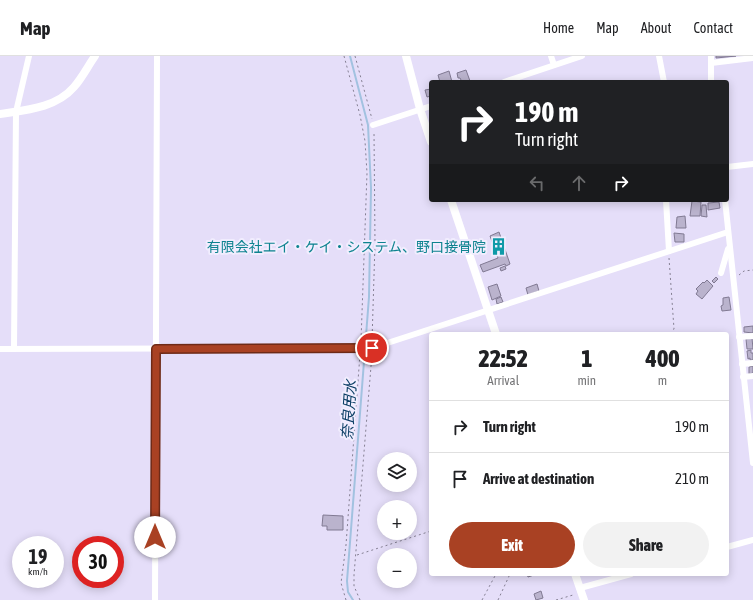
<!DOCTYPE html>
<meta charset="utf-8">
<style>
body{margin:0;font-family:"Asap Condensed","Noto Sans JP",sans-serif;background:#f2f2f2;color:#202124;height:100vh;display:flex;flex-direction:column;font-size:15px;white-space:nowrap}
*{box-sizing:border-box;margin:0}
p{font-size:13px;color:#757577}
.icon{flex:none;width:22px;height:22px;fill:none;stroke:currentColor;stroke-width:2;stroke-linecap:round;stroke-linejoin:round}
.map{position:relative;flex:1;overflow:hidden}
.panel{position:absolute;left:429px;top:276px;width:300px;height:244px;display:flex;flex-direction:column;background:#fff;border-radius:4px;box-shadow:0 2px 10px #0003}
.panel>*{flex:none}
.guide{position:absolute;left:429px;top:24px;width:300px;height:122px;border-radius:4px;box-shadow:0 2px 10px #0003;background:#202124;color:#fff;overflow:hidden}
.fabs{position:absolute;left:377px;top:396px;display:grid;gap:8px}
.fabs a{display:grid;place-items:center;width:40px;height:40px;border-radius:50%;background:#fff;box-shadow:0 2px 10px #0003;font-size:20px}
.speed{position:absolute;left:12px;top:480px;display:flex;gap:8px;font-size:20px;font-weight:700;text-align:center}
.speed>*{display:grid;place-content:center;width:52px;height:52px;border-radius:50%;background:#fff;box-shadow:0 2px 10px #0003;line-height:1}
.speed small{font-size:10px;font-weight:400}
.speed .limit{border:6px solid #d22;background:#fff;color:#111}
.pin{position:absolute;display:grid;place-items:center;width:34px;height:34px;color:#fff;margin:-17px;border:2px solid #fff;border-radius:50%;box-shadow:0 1px 4px #0007}
.me{position:absolute;width:44px;margin:-22px;rotate:0deg;stroke-linejoin:round;filter:drop-shadow(0 0 3px #0008)}
.turn{display:flex;align-items:center;gap:14px;height:84px;padding:0 20px;font-size:18px}
.turn .icon{width:52px;height:52px;stroke-width:2.5}
.turn b{display:block;font-size:28px;line-height:34px}
.lanes{display:flex;align-items:center;height:38px;padding:0 20px;background:#0003;justify-content:center;gap:20px;direction:ltr}
.lanes .off{opacity:.35}
.eta{display:flex;justify-content:space-evenly;align-items:center;height:68px;text-align:center}
.eta b{font-size:24px;font-weight:800;line-height:28px}
.button{display:flex;gap:8px;margin-top:auto;padding:8px 20px}
.button a{flex:1;height:46px;border-radius:24px;background:#a94123;color:#fff;font-size:16px;font-weight:800;line-height:46px;text-align:center}
.button a+a{background:#f2f2f2;color:#202124}
ul{padding:0;list-style:none}
li{display:flex;align-items:center;gap:12px;height:52px;padding:0 20px;border-top:1px solid #e0e0e0}
li div{flex:1}
li b{display:block;font-size:15px}
li em{font-style:normal}
header{display:flex;align-items:center;gap:24px;box-sizing:border-box;height:56px;padding:0 20px;background:#fff;border-bottom:1px solid #e0e0e0}
header strong{font-size:19px}
nav{display:flex;gap:22px;margin-inline-start:auto;font-size:14px}
.map>svg:first-child{display:block}
.lines{fill:none;stroke-linecap:round;stroke-linejoin:round}
.stream{stroke:#a2c2e0;stroke-width:2}
.building{fill:#bab3cd;stroke:#817a93}
.path{stroke:#858093;stroke-width:1;stroke-dasharray:2 3;stroke-linecap:butt}
.minor{stroke:#fff;stroke-width:6}
.tertiary{stroke:#fff;stroke-width:8}
.route-casing{stroke:#6e2a17;stroke-width:10}
.route{stroke:#a94123;stroke-width:7}
.labels{text-anchor:middle;stroke-width:4;stroke-linejoin:round;paint-order:stroke}
.culture-label{font-size:14px;fill:#0d838f;stroke:#f1edfe;text-anchor:end}
.water-label{font-size:15px;font-style:italic;fill:#0b3e65;stroke:#f1edfe}
</style>
<header>
<strong>Map</strong>
<nav><a>Home</a><a>Map</a><a>About</a><a>Contact</a></nav>
</header>
<div class="map">
<svg width="753" height="544" viewBox="0 0 753 544">
<rect width="100%" height="100%" fill="#e5def9"/>
<g class="lines">
<polyline class="stream" points="350,0 368,69 371,132 369,241 347,525 348,536 353,544"/>
</g>
<g class="building">
<polygon points="716,0 736,0 716,2"/>
<polygon points="466,14 470,25 462,26 460,22 458,22 457,17"/>
<polygon points="449,15 452,26 440,26 438,19"/>
<polygon points="431,33 431,40 427,41 425,34"/>
<polygon points="692,145 701,146 700,160 690,160"/>
<polygon points="719,146 720,152 708,154 708,147"/>
<polygon points="702,149 706,149 707,161 701,160"/>
<polygon points="685,160 686,172 676,172 677,161"/>
<polygon points="499,176 510,208 506,210 505,208 483,216 480,209 498,202 490,180"/>
<polygon points="674,177 684,178 684,186 675,186"/>
<polygon points="505,210 506,213 501,215 500,212"/>
<polygon points="716,221 718,223 714,227 712,225"/>
<polygon points="707,224 713,230 702,243 696,238 698,235 696,233 703,226 704,227"/>
<polygon points="497,228 501,240 492,244 488,231"/>
<polygon points="537,228 539,235 528,239 526,232"/>
<polygon points="501,241 503,246 497,248 496,243"/>
<polygon points="729,241 731,254 722,255 721,250 723,249 723,242"/>
<polygon points="753,270 753,277 744,276 744,271"/>
<polygon points="752,282 753,293 747,293 746,283"/>
<polygon points="751,294 751,297 753,297 753,304 750,304 750,302 748,303 747,295"/>
<polygon points="753,310 753,317 749,318 749,311"/>
<polygon points="323,459 343,460 343,474 327,474 327,470 322,470"/>
<polygon points="527,518 537,518 528,521"/>
<polygon points="541,535 543,542 536,544 534,538"/>
</g>
<g class="lines">
<g class="path">
<polyline points="344,0 360,59 365,85 367,117 361,285"/>
<polyline points="355,0 372,63"/>
<polyline points="669,202 674,273 670,278"/>
<polyline points="739,219 744,215 753,214"/>
<polyline points="372,285 375,187 374,76"/>
<polyline points="357,499 431,475"/>
<polyline points="346,544 341,527 346,489 360,298"/>
<polyline points="360,544 354,530 354,519 372,298"/>
<polyline points="482,544 496,518"/>
<polyline points="498,544 510,518"/>
<polyline points="556,544 573,539"/>
</g>
<g class="minor">
<polyline points="551,0 554,9"/>
<polyline points="659,0 664,26"/>
<polyline points="711,0 711,26"/>
<polyline points="711,7 753,2"/>
<polyline points="504,26 582,0"/>
<polyline points="373,69 431,50"/>
<polyline points="727,111 753,108"/>
<polyline points="666,144 669,195"/>
<polyline points="725,144 753,407"/>
<polyline points="721,217 728,193"/>
<polyline points="739,281 753,280"/>
<polyline points="0,293 372,292 728,176"/>
<polyline points="14,293 16,56 29,0"/>
<polyline points="742,308 753,307"/>
<polyline points="743,321 753,320"/>
<polyline points="727,491 753,484"/>
<polyline points="580,532 631,518"/>
<polyline points="155,544 157,0"/>
</g>
<g class="tertiary">
<polyline points="406,0 420,53 431,86"/>
<path d="M0,58c26,-4 56,-6 74,-27 8,-9 14,-21 21,-31"/>
<polyline points="451,144 496,278"/>
<polyline points="575,518 584,544"/>
</g>
</g>
<g class="lines">
<defs>
<polyline id="route" points="155,481 156,293 372,292"/>
</defs>
<use href="#route" class="route-casing"/>
<use href="#route" class="route"/>
</g>
<defs>
<symbol id="building-bare" viewBox="-9 -9 18 18"><path d="M-4-6H4V6H1V3H-1V6H-4ZM-2.5-4.3h1.7v1.8h-1.7ZM.8-4.3h1.7v1.8H.8ZM-2.5-1h1.7V.8h-1.7ZM.8-1h1.7V.8H.8Z" fill="#0f9aa8" stroke="#f1edfe" stroke-width="2.5" paint-order="stroke"/></symbol>
</defs>
<g fill-rule="evenodd">
<use href="#building-bare" x="486" y="178" width="25" height="25"/>
</g>
<g class="labels">
<g class="culture-label">
<text x="486" y="196">有限会社エイ・ケイ・システム、野口接骨院</text>
</g>
<g class="water-label">
<text transform="translate(349 354) rotate(-86)" y="5">奈良用水</text>
</g>
</g>
</svg>
<div class="fabs">
<a><svg class="icon" aria-label="layers" viewBox="0 0 24 24"><path d="M12 4l9 5-9 5-9-5zM3 14l9 5 9-5"/></svg></a>
<a>+</a>
<a>−</a>
</div>
<div class="speed"><div>19<small>km/h</small></div><div class="limit">30</div></div>
<div class="pin" style="left:372px;top:292px;background:#d93025"><svg class="icon" aria-label="arrive" viewBox="0 0 24 24"><path d="M6 21V4h12l-3 4 3 4H6"/></svg></div>
<svg class="me" style="left:155px;top:481px" viewBox="-20 -20 40 40"><circle r="19" fill="#fff"/><path d="M0-13L10 11 0 6-10 11z" fill="#a94123"/></svg>
<div class="guide">
<div class="turn"><svg class="icon" aria-label="right" viewBox="0 0 24 24"><path d="M7 20v-9h11M14 6l5 5-5 5"/></svg><div><b>190 m</b>Turn right</div></div>
<div class="lanes"><svg class="icon off" aria-label="left" viewBox="0 0 24 24"><path d="M17 20v-9H6M10 6l-5 5 5 5"/></svg><svg class="icon off" aria-label="ahead" viewBox="0 0 24 24"><path d="M12 20V5M6 11l6-6 6 6"/></svg><svg class="icon" aria-label="right" viewBox="0 0 24 24"><path d="M7 20v-9h11M14 6l5 5-5 5"/></svg></div>
</div>
<section class="panel">
<div class="eta">
<div><b>22:52</b><p>Arrival</p></div>
<div><b>1</b><p>min</p></div>
<div><b>400</b><p>m</p></div>
</div>
<ul>
<li><svg class="icon" aria-label="right" viewBox="0 0 24 24"><path d="M7 20v-9h11M14 6l5 5-5 5"/></svg><div><b>Turn right</b></div><em>190 m</em></li>
<li><svg class="icon" aria-label="arrive" viewBox="0 0 24 24"><path d="M6 21V4h12l-3 4 3 4H6"/></svg><div><b>Arrive at destination</b></div><em>210 m</em></li>
</ul>
<div class="button"><a>Exit</a><a>Share</a></div>
</section>
</div>
